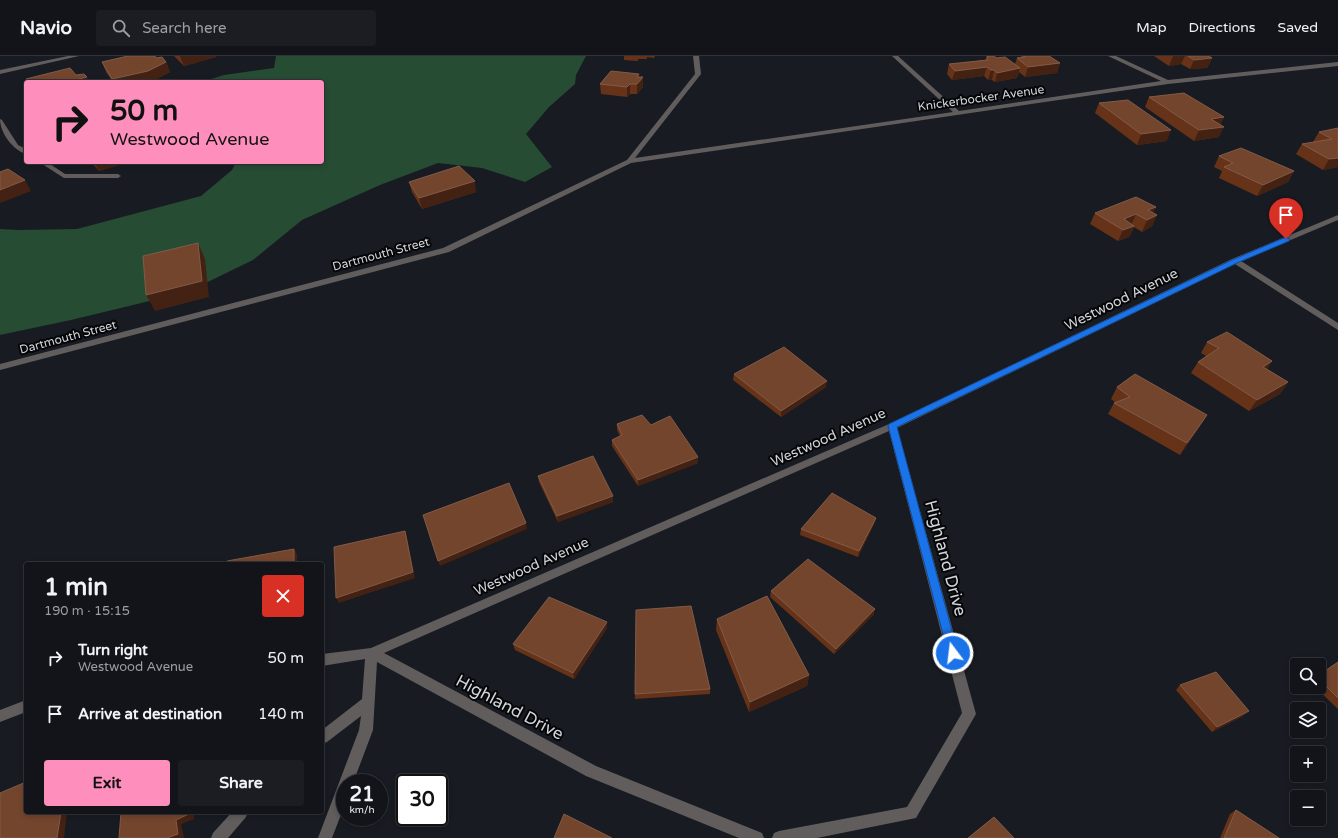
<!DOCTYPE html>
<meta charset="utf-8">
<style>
body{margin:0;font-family:"Varela Round",sans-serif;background:#1b1d22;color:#f1f3f6;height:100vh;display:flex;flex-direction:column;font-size:15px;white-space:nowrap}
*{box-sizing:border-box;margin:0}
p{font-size:13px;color:#9c9ea2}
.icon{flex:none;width:22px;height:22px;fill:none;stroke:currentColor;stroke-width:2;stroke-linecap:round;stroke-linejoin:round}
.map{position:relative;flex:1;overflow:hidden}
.details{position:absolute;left:24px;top:506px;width:300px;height:252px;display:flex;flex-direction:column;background:#121419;border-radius:4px;box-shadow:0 2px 6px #0003,0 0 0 1px #313338}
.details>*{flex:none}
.guide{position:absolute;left:24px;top:24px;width:300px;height:84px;border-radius:4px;box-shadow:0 2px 6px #0003,0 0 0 1px #313338;background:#fe8ebb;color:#111;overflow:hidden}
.fabs{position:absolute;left:1290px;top:602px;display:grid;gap:8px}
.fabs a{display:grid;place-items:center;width:36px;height:36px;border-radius:4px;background:#121419;box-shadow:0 2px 6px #0003,0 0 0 1px #313338;font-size:20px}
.speed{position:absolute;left:336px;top:718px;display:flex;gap:8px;font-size:20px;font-weight:700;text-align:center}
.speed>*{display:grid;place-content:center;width:52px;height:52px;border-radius:50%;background:#121419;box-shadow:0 2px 6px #0003,0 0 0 1px #313338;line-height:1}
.speed small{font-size:10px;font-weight:400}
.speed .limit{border:2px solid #111;border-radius:6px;background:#fff;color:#111}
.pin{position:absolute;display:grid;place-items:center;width:34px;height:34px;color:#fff;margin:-41px -17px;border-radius:50% 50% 50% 0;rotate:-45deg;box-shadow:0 0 4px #0007}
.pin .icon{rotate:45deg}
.me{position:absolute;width:44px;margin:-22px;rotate:345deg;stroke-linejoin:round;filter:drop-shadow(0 0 3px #0008)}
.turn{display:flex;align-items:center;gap:14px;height:84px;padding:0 20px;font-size:18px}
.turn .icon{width:52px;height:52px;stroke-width:2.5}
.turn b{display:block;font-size:28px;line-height:34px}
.round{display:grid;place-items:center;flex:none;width:42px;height:42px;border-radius:4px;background:#1b1d22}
.overview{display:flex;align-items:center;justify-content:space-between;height:68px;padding:0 20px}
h1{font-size:24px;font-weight:700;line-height:30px}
.action{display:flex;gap:8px;margin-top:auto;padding:8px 20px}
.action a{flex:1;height:46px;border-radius:4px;background:#fe8ebb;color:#111;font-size:16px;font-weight:700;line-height:46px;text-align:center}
.action a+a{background:#1b1d22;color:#f1f3f6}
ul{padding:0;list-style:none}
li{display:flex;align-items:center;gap:12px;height:56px;padding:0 20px}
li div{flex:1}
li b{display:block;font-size:15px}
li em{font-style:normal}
header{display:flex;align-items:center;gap:24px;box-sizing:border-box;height:56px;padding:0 20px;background:#121419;border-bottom:1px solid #313338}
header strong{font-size:19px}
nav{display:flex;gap:22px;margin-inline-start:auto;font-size:14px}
.search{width:280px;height:36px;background:#1b1d22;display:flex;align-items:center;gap:10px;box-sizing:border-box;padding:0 14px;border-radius:4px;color:#9c9ea2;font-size:15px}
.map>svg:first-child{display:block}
.green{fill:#264c34}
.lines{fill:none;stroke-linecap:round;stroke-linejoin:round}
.minor{fill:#615d5d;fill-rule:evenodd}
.wall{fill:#673318}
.shaded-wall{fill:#432213}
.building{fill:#73452d;stroke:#825b48}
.route{fill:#1a73e8;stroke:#114b97}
.labels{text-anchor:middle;stroke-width:4;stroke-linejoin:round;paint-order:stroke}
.far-street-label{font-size:12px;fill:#d2d5d9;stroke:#050608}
.street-label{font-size:14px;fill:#d2d5d9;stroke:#050608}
.near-street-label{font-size:17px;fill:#d2d5d9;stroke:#050608}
</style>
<header>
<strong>Navio</strong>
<div class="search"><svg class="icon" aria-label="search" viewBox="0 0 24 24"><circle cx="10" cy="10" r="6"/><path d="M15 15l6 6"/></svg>Search here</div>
<nav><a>Map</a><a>Directions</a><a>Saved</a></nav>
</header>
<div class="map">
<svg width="1338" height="782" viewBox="0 0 1338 782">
<rect width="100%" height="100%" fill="#181b21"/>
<polygon class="green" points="276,0 586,0 576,19 575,28 549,51 526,78 552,111 525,126 482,112 438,107 380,129 302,164 253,204 187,236 71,264 0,279 0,173 18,174 77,173 201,140 232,114 236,106 322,106 322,26 202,26 224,19 274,12"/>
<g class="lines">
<g class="minor">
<polygon points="68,0 79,0 0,18 0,14"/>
<polygon points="693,0 699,0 701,18 635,102 953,56 892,0 898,0 959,55 1161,25 1108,0 1116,0 1168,24 1338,6 1338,10 1168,28 631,107 449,196 0,314 0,308 443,192 627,104 695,18"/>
<path d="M0,63l2,1 16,25 8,4v5c-13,-4 -26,-21 -26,-35z"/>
<polygon points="39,106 47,106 65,118 118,118 121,120 118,122 64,122"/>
<polygon points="1338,159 1338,164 1241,205 1338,267 1338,274 1235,208 897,372 976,658 916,762 817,782 772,782 774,777 779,775 907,751 962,657 889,375 384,597 596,710 762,777 764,782 739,782 586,720 377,606 373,674 353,727 345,727 345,748 332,782 318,782 359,674 361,660 327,686 322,688 322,674 362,643 365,603 322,610 322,598 371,592 889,368 1232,203"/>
<polygon points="26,644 26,656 0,666 0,654"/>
<polygon points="232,756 248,756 246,761 228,782 211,782 213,777"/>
</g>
</g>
<g class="wall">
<polygon points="174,0 216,0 216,1 184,10"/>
<polygon points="624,0 655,0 654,2 647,1 647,3 638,3 638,5 624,4"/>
<polygon points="987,0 997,2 1015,8 1017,2 1021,2 1021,0 1049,0 1060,7 1057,17 1025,21 1019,16 1017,22 995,26 992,24 988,24 984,20 952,24 947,18 949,8 985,4"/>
<polygon points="1154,0 1211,0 1211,1 1212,2 1207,12 1190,13 1181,8 1169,10"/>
<polygon points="156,2 166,6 170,16 153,25 147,26 113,26 106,16 102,6"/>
<polygon points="639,21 643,21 643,31 637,38 630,38 627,41 601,38 600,28"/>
<polygon points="1149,41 1224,61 1220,69 1219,81 1194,85 1145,51"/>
<polygon points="1099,47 1167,85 1137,89 1095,57"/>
<polygon points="1338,72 1338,111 1323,114 1296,98 1302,88 1313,86 1319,76"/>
<polygon points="1219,100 1294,115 1288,126 1257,140 1219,122 1222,115 1214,111"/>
<polygon points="91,106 128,106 99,115"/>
<polygon points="409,126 476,136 422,153 412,136"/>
<polygon points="1156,151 1153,157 1157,159 1152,170 1142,176 1134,171 1129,181 1118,185 1090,168 1095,157"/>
<polygon points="1207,286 1272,305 1267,313 1288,326 1280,338 1249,355 1191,317 1198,306 1206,300 1201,297"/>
<polygon points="734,318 826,331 781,361 733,324"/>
<polygon points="1117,331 1207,359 1200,370 1180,399 1108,358 1114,347 1115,346 1111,343"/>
<polygon points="617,368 651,369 698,407 638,430 612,390 612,384 620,380 617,374"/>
<polygon points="538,420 613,446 558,466 539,426"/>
<polygon points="876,462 874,468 858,501 800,479 801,473"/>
<polygon points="771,535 874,558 834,598 770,541"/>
<polygon points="717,563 809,619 807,630 749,656 716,574"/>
<polygon points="607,572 574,623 515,594 513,588"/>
<polygon points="1338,606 1338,653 1315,631 1319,631 1319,619"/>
<polygon points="1180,629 1243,660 1212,676 1176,634"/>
<polygon points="710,633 710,638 635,643 635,638"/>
<polygon points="1236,754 1279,782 1220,782 1230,758"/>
</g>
<g class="shaded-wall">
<polygon points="180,0 216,0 216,1 184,10"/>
<polygon points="1173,0 1185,0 1181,8 1169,10"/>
<polygon points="1201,0 1211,0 1210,2 1212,2 1207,12 1190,13 1194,4"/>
<polygon points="166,6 170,16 153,25 147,26 114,26 112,23"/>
<polygon points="1060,7 1057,17 1025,21 1028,11"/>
<polygon points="987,11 984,20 952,24 955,15"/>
<polygon points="1020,12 1017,22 995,26 997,17"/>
<polygon points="991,14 994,14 992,24 988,24"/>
<polygon points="639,18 640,25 643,21 643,31 637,38 637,21"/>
<polygon points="87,21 89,26 67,26"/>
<polygon points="630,28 630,38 627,41 627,31"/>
<polygon points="1224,61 1219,71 1211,63"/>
<polygon points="1224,71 1219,81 1194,85 1199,74"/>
<polygon points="1171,74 1167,85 1137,89 1141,78"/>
<polygon points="1338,102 1338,111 1323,114 1329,103"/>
<polygon points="94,106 128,106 99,115"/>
<polygon points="1294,115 1288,126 1257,140 1263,129"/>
<polygon points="25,124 31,135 0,147 0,134"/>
<polygon points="475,125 476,136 422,153 419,142"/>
<polygon points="1156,151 1151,162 1148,154"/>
<polygon points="1136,158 1131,170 1124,163"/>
<polygon points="1157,159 1152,170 1142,176 1147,164"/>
<polygon points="1134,170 1129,181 1118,185 1123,174"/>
<polygon points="198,187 205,203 209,241 155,255 146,239"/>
<polygon points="1272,305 1265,316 1263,311"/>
<polygon points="827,325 826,331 781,361 781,355"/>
<polygon points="1288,326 1280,338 1249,355 1257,344"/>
<polygon points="1207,359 1200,370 1180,399 1187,387"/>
<polygon points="698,401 698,407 638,430 638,424"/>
<polygon points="613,440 613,446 558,466 557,460"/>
<polygon points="876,462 874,468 858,501 859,495"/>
<polygon points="526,467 527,473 440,510 438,505"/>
<polygon points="405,475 407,481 415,522 339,547 336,542"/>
<polygon points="294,493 297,498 297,508 294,508"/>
<polygon points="875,553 874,558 834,598 836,593"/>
<polygon points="607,566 607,572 574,623 573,617"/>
<polygon points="809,619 807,630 749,656 750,646"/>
<polygon points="1249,655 1243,660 1212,676 1217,671"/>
<polygon points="61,756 67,756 64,782 57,782"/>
<polygon points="189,756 194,756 194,763 181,768 184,782 167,782 176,764"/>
</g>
<g class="building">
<polygon points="128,0 155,0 156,2 162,1 166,6 148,15 112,23 102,6"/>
<polygon points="987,0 993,0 997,2 1005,1 1020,12 997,17 994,14 991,14 987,11 955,15 949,8 988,4"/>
<polygon points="1023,0 1049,0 1060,7 1028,11 1017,2 1025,1"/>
<polygon points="1188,0 1208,0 1212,2 1194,4"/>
<polygon points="70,12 76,19 84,18 87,21 67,26 28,26 26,23"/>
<polygon points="611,15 639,18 637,21 643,21 637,28 630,28 627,31 600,28"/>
<polygon points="1184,37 1224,61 1211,63 1224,71 1199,74 1149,41"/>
<polygon points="1128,44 1171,74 1141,78 1099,47"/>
<polygon points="1338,72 1338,102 1329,103 1302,88 1332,83 1319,76"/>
<polygon points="1241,92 1294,115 1263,129 1224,111 1233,107 1219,100"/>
<polygon points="459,110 475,125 419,142 409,126"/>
<polygon points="8,113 25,124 0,134 0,116"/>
<polygon points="1136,141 1156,151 1148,154 1157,159 1147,164 1136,158 1124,163 1134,170 1123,174 1095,157"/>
<polygon points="198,187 202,225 146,239 143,200"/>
<polygon points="1227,276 1272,305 1263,311 1288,326 1257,344 1198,306 1219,292 1207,286"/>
<polygon points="784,291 827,325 781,355 734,318"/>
<polygon points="1135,318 1207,359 1187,387 1114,347 1130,341 1117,331"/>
<polygon points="642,359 651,369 670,360 698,401 638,424 612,384 622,379 617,368"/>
<polygon points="593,400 613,440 557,460 538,420"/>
<polygon points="509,427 526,467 438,505 423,459"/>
<polygon points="832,437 876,462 859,495 801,473"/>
<polygon points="405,475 413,516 336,542 334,491"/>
<polygon points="294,493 294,508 227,508 227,505"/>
<polygon points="808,503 875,553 836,593 771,535"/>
<polygon points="767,540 809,619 750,646 717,563"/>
<polygon points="549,541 607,566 573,617 513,588"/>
<polygon points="691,550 710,633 635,638 636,554"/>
<polygon points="1338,606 1338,642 1319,623 1319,619"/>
<polygon points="1216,616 1249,655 1217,671 1180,629"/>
<polygon points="26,726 26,756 61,756 57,782 0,782 0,737"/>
<polygon points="1236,754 1279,782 1224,782"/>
<polygon points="121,756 189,756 189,758 176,764 178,778 167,782 119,782"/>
<polygon points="564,758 612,782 554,782"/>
<polygon points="994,761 1014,782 968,782"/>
</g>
<polygon class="route" points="1286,181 1290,183 1289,185 1237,207 897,371 958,597 957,601 953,602 949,601 888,370 889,368 1232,204"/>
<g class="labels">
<g class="far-street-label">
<text transform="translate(981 42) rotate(-8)" y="4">Knickerbocker Avenue</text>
<text transform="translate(381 198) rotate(-15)" y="4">Dartmouth Street</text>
<text transform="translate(68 281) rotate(-15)" y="4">Dartmouth Street</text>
</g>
<g class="street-label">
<text transform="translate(1121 243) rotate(-26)" y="5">Westwood Avenue</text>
<text transform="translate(828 381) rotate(-24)" y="5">Westwood Avenue</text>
<text transform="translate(531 510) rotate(-24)" y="5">Westwood Avenue</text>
</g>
<g class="near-street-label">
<text transform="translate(946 502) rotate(75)" y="6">Highland Drive</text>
<text transform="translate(510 651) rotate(28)" y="6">Highland Drive</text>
</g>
</g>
</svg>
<div class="fabs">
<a><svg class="icon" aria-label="search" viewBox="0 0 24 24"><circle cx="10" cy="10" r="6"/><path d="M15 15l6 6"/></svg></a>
<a><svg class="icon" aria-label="layers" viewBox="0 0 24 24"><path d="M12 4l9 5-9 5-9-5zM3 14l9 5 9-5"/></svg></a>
<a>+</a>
<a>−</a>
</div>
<div class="speed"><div>21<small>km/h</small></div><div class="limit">30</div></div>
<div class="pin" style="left:1286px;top:183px;background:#d93025"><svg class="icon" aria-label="arrive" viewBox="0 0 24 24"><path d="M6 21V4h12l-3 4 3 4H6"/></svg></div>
<svg class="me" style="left:953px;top:597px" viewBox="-20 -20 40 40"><circle r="17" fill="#1a73e8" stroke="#fff" stroke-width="3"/><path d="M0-11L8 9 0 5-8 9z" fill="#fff"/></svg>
<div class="guide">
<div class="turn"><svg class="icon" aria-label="right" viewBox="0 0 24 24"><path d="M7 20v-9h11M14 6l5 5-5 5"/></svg><div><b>50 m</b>Westwood Avenue</div></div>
</div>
<section class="details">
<div class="overview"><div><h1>1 min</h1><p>190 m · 15:15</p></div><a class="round" style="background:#d93025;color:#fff"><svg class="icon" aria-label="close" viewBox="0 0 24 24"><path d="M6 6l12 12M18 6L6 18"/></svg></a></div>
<ul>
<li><svg class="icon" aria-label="right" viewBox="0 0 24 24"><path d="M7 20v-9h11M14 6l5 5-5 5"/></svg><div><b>Turn right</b><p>Westwood Avenue</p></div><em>50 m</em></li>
<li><svg class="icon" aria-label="arrive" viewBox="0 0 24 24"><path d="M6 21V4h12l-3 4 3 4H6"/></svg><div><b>Arrive at destination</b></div><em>140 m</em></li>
</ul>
<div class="action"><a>Exit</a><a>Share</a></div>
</section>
</div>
